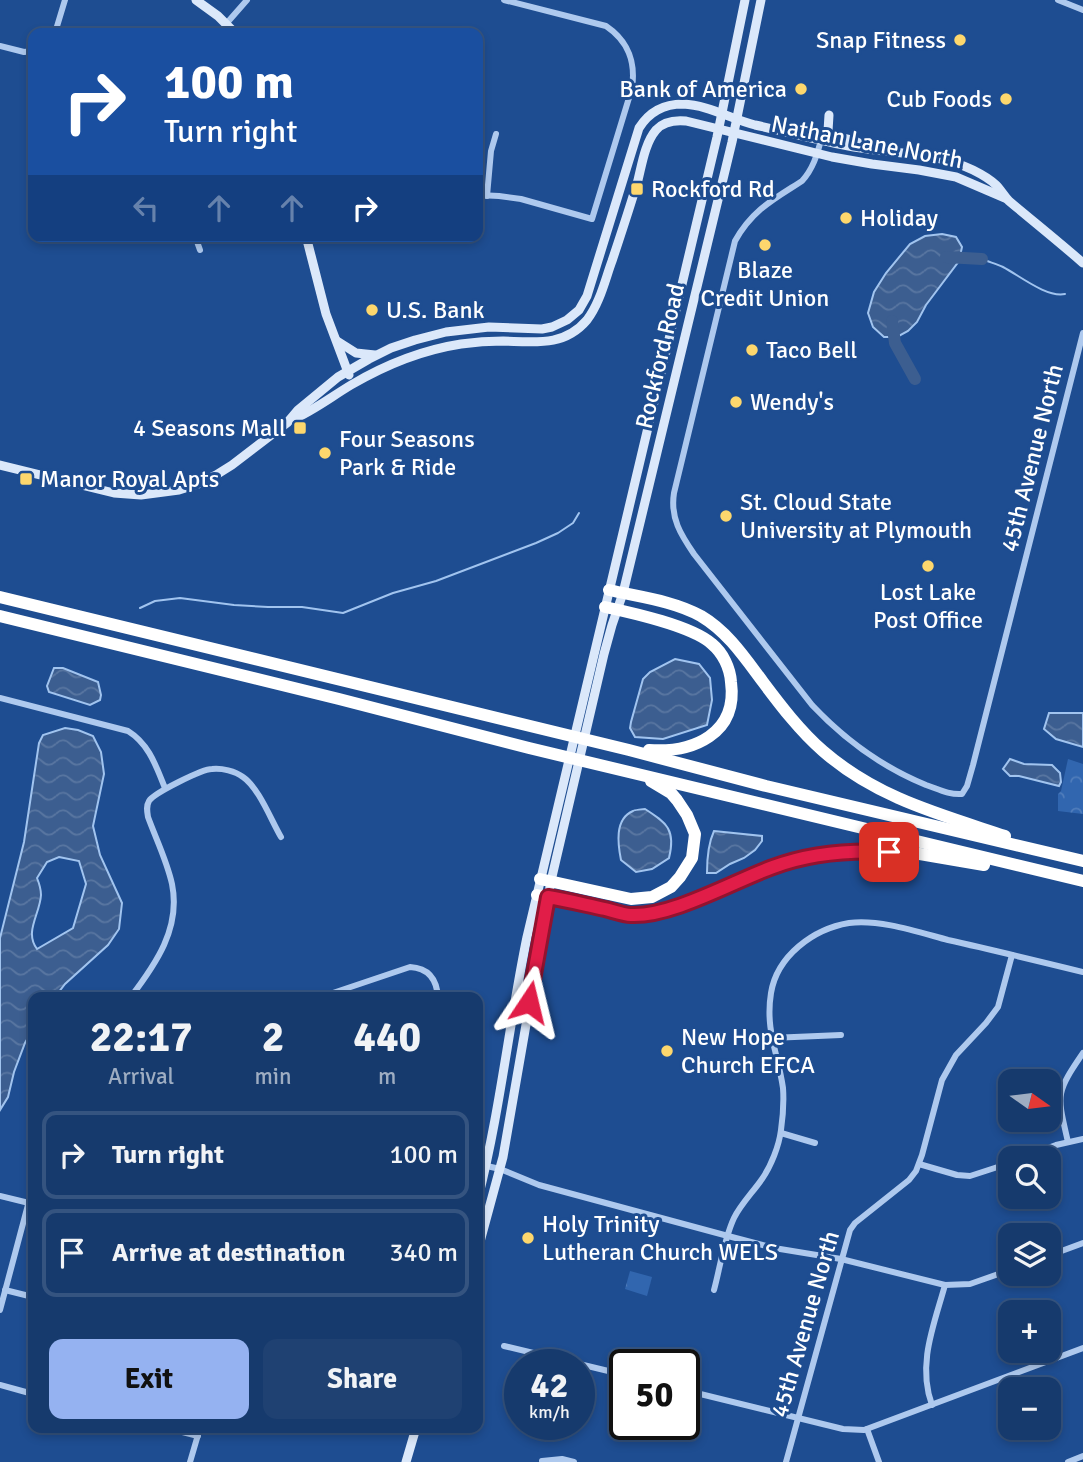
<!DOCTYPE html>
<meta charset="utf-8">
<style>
body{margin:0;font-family:Signika,sans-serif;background:#1f4172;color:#f1f3f6;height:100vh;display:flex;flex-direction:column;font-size:26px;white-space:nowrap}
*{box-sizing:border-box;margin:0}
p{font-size:23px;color:#9eadc2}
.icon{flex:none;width:38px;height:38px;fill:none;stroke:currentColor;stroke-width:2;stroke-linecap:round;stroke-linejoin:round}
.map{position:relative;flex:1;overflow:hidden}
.sheet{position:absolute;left:28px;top:992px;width:455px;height:441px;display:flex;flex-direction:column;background:#163a6d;border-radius:14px;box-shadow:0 4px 10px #0003,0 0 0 2px #355480}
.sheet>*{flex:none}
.hud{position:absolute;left:28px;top:28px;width:455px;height:214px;border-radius:14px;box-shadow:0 4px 10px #0003,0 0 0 2px #355480;background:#1a4fa0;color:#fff;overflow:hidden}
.needle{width:46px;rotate:104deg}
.controls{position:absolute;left:998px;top:1069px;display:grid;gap:14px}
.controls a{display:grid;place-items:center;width:63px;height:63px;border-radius:14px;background:#163a6d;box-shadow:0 4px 10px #0003,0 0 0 2px #355480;font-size:35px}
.speed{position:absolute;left:504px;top:1349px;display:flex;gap:14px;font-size:35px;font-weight:700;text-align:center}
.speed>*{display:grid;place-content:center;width:91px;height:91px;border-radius:50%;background:#163a6d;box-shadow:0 4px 10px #0003,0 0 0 2px #355480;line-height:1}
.speed small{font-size:18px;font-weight:400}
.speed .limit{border:4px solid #111;border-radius:10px;background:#fff;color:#111}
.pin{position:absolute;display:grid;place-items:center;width:60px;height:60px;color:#fff;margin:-30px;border-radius:14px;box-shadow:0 4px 10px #0006}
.me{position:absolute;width:77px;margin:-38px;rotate:10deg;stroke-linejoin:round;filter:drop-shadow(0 0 5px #0008)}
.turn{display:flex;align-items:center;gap:24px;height:147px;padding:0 21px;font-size:32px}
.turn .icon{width:91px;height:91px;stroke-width:2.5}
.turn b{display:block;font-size:49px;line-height:60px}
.lanes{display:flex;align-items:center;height:66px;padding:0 21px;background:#0003;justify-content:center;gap:35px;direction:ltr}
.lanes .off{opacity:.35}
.eta{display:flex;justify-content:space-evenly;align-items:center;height:119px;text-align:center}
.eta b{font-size:42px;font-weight:700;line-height:49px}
.button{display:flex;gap:14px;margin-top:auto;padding:14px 21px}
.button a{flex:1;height:80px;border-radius:14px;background:#95b2f1;color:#111;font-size:28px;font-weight:700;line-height:80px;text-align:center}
.button a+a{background:#1f4172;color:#f1f3f6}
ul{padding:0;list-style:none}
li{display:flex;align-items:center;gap:21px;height:88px;margin:0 14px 10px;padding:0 7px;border:4px solid #355480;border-radius:14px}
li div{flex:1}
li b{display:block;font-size:26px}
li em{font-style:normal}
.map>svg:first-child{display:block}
.park{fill:url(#park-crowns)}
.water{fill:url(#water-waves);stroke:#a1c4ef;stroke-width:2;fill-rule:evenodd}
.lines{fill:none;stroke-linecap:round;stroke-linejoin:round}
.stream{stroke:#a1c4ef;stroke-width:2}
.river{stroke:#3c5e90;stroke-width:12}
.street{stroke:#aec9ee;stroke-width:6}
.secondary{stroke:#dbe8fa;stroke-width:9}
.highway{stroke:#fff;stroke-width:12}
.route-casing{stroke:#92132f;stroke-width:18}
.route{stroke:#e11d48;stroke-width:12}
.poi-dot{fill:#fdd76d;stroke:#1e4d91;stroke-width:2.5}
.labels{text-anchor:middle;stroke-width:6;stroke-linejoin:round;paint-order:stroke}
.poi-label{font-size:24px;fill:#fff;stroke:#1e4d91;text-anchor:start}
.street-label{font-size:24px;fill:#fff;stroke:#1e4d91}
</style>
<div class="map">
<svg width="1083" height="1462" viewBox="0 0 1083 1462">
<defs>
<pattern id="park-crowns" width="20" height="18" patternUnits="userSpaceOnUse" patternTransform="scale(1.75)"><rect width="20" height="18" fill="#3166af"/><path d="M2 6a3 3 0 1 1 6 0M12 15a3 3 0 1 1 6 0" fill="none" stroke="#507dbb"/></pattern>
<pattern id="water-waves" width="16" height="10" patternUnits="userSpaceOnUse" patternTransform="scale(1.75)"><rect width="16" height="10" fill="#3c5e90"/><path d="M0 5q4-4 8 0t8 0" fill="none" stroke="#5976a1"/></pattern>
</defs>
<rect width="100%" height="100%" fill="#1e4d91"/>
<g class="park">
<polygon points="1068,759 1083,764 1083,814 1058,811 1058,794 1061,791"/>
<polygon points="630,1271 652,1277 647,1296 625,1289"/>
</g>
<g class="water">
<polygon points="942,234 956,237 962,247 959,261 926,305 917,322 908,331 897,337 884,337 873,327 868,313 874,292 886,273 910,244 925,236"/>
<polygon points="675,659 699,664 710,678 712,700 707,725 663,739 635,737 630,728 631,722 643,679 650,672"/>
<polygon points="54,668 63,668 98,682 101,695 100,700 90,705 49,692 47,686"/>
<polygon points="1049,713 1083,713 1083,747 1056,739 1044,729"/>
<path d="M65,728l13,2 15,6 8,16 3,22 -11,52 7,29 22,48 -3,26 -11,16 -43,39 -10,13 -22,1v31l-8,14 -11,29 -6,25 -8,13v-172l24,-96 15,-99 4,-8zM59,857l20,4 7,23 -13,44 -36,21c-13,-17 3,-35 4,-54 0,-5 -2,-12 -4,-17l10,-16z"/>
<polygon points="1010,759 1024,764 1052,765 1060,773 1061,782 1059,786 1019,776 1010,776 1003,769"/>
<path d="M645,809c22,14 31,21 24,49l-17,11 -16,3 -15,-12c-3,-15 -7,-41 12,-49 1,-1 11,-2 12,-2z"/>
<path d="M714,831l48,5v5l-7,9 -11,8 -14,6 -14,9h-9c0,-15 1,-29 7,-42z"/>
</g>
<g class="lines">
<g class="stream">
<path d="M982,259c7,3 15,5 21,8 17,9 44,31 62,27"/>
<polyline points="140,608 155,601 180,598 234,605 268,607 302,607 343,613 393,593 436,581 536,543 558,533 573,523 579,513"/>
</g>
<g class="river">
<polyline points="946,257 982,259"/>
<polyline points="892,321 895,343 915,379"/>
</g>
<g class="street">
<polyline points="1058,0 1083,10"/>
<polyline points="226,24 247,0"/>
<polyline points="55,33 65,0"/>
<polyline points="0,46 24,52 33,51"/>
<path d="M821,140c-4,15 -8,29 -19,41 -28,18 -50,29 -67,60l-61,252c-4,25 7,42 20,61l118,151c32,34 70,62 114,80 12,4 23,10 36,9l5,-8 6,-21 110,-432"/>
<path d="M478,195l21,1 22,3 71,20 40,-131c4,-27 -4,-47 -26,-62l-102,-26"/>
<polyline points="487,196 491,151 496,134"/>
<polyline points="195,236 200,250"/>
<path d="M0,698l128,33c21,13 28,35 37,57"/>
<path d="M130,998c26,-34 51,-70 42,-114 -5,-23 -16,-45 -24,-67 -1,-6 -2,-11 1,-16 5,-8 53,-32 63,-32 10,-1 23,2 31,8 16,11 28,43 38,60"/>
<path d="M318,998l92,-31c18,1 27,12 28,31"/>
<polyline points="771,1038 841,1035"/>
<polyline points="781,1133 815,1143"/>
<path d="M1068,1142c-11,-48 -13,-48 15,-89"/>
<polyline points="1021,1158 1056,1145 1083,1139"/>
<polyline points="478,1164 500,1169 539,1185 728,1236 774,1248 841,1259 945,1285 970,1284 1010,1270"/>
<polyline points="919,1164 957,1175 970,1176 1010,1163"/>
<polyline points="0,1196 33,1204"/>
<polyline points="1048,1256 1083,1243"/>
<polyline points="5,1290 33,1297"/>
<path d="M714,1290c6,-22 10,-51 20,-72 7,-14 19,-26 28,-39 9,-13 17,-33 19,-49 2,-14 3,-28 2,-42 -5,-35 -18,-58 -12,-95 6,-37 42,-64 78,-70 31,-4 69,9 99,17 45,10 90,21 135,32"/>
<polyline points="0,1310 33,1186"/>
<polyline points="504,1346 625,1375"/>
<polyline points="0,1385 33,1394"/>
<polyline points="684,1390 843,1429 864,1430 1083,1348"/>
<path d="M932,1405c-15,-41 2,-80 13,-120"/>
<polyline points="167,1428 198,1436"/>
<polyline points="867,1429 879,1462"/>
<polyline points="542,1461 562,1459 574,1462"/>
<polyline points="190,1462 200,1428"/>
<polyline points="786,1462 850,1230 855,1223 909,1180 916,1171 922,1155 942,1080 956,1055 986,1023 998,1007 1012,955"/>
<polyline points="1068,1462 1083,1456"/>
</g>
<g class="secondary">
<polyline points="196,0 218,16 235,33"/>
<polyline points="829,115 828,131 830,135 855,141 865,146"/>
<polyline points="306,236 326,314 349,375"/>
<polyline points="337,341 356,353 375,355"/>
<path d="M292,420c21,-9 39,-23 59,-35 34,-20 71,-35 110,-41 14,-2 28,-3 42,-3 32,1 61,6 84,-21 13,-17 18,-40 25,-59 9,-27 18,-54 26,-81 4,-16 7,-37 18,-50 7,-8 19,-10 30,-9l146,36 40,7 47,6 37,7 49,21"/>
<path d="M0,465l114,28 27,2 38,-5 19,-6 18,-9 16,-10 55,-42 11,-13 40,-33 31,-18 22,-11 24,-8 31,-8 43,-5 53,2 10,-2 15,-7 12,-10 8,-14 52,-168c10,-16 25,-24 44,-24 25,1 48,15 72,21 33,7 65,16 99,22 40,7 82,5 119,23 8,4 17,9 23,15 5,5 8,11 13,16 25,21 50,41 74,62"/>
<path d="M478,1198c22,-86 31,-174 49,-261l190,-800 28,-137"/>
<polyline points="478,1249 503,1157 551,881 604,654 612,625 623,593 732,142 761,0"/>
<polyline points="406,1462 416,1428"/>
</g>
<g class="highway">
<path d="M609,590c31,7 65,11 92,26 27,16 44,42 62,66 18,24 37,49 60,69 54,47 116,63 182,85"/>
<polyline points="0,597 629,750 766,786 1083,861"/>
<path d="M605,607c28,6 87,19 107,37 11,9 18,24 19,38 7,52 -38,71 -82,68"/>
<polyline points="0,616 339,699 529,748 1083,881"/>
<polyline points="540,879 631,899 652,897 671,887 680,877 692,858 695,834 687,815 677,800 671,793 651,781"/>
<polyline points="537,895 631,915 661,912 678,906 769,868 792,861 816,856 857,850 914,853 984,865"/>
</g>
</g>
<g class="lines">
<defs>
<path id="route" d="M529,1002l19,-105c19,3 38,8 57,12 8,2 18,6 26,6 41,2 103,-34 142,-48 37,-14 77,-17 116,-15"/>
</defs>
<use href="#route" class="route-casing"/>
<use href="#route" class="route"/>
</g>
<g class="poi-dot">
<circle cx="960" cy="40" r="7"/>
<circle cx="801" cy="89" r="7"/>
<circle cx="1006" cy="99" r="7"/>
<rect x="630" y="182" width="14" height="14" rx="3.5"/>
<circle cx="846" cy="218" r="7"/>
<circle cx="765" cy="245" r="7"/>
<circle cx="372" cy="310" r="7"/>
<circle cx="752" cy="350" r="7"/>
<circle cx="736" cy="402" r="7"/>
<rect x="293" y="421" width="14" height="14" rx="3.5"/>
<circle cx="325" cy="453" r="7"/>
<rect x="19" y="472" width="14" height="14" rx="3.5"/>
<circle cx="726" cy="516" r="7"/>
<circle cx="928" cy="566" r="7"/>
<circle cx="667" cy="1051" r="7"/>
<circle cx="528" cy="1238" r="7"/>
</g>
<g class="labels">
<g class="poi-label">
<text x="946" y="48" text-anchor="end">Snap Fitness</text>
<text x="787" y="97" text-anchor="end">Bank of America</text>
<text x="992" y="107" text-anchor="end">Cub Foods</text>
<text x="651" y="197">Rockford Rd</text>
<text x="860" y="226">Holiday</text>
<text x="765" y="278" text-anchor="middle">Blaze<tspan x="765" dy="28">Credit Union</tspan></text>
<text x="386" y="318">U.S. Bank</text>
<text x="766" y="358">Taco Bell</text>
<text x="750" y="410">Wendy's</text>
<text x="286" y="436" text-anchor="end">4 Seasons Mall</text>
<text x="339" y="447">Four Seasons<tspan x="339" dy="28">Park &amp; Ride</tspan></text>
<text x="40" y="487">Manor Royal Apts</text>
<text x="740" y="510">St. Cloud State<tspan x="740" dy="28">University at Plymouth</tspan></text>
<text x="928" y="600" text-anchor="middle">Lost Lake<tspan x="928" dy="28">Post Office</tspan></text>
<text x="681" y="1045">New Hope<tspan x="681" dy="28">Church EFCA</tspan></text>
<text x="542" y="1232">Holy Trinity<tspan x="542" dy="28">Lutheran Church WELS</tspan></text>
</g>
<g class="street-label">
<text transform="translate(867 142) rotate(11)" y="8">Nathan Lane North</text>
<text transform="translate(660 356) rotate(-77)" y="8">Rockford Road</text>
<text transform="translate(1032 458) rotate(-76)" y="8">45th Avenue North</text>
<text transform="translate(805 1324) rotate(-74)" y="8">45th Avenue North</text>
</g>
</g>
</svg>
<div class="controls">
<a><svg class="needle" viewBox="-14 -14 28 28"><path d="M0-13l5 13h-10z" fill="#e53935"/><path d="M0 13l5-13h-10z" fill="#9eadc2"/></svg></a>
<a><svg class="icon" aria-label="search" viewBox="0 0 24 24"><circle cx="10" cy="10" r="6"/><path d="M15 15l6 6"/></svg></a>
<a><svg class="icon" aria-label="layers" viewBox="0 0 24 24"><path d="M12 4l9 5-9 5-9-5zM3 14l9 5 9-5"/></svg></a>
<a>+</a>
<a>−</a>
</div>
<div class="speed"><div>42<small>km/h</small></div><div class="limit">50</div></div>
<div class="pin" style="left:889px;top:852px;background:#d93025"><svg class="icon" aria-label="arrive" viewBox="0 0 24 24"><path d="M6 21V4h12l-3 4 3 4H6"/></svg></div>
<svg class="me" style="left:529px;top:1002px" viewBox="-20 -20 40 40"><path d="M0-17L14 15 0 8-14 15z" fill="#e11d48" stroke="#fff" stroke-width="4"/></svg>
<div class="hud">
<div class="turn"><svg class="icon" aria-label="right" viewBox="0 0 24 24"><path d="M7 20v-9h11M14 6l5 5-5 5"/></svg><div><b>100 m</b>Turn right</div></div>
<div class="lanes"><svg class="icon off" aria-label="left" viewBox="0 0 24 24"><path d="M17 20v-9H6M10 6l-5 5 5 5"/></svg><svg class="icon off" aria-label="ahead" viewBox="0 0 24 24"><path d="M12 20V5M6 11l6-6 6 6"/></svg><svg class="icon off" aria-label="ahead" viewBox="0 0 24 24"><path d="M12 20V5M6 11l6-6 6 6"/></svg><svg class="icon" aria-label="right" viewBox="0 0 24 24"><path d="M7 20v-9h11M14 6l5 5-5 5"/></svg></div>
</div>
<section class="sheet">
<div class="eta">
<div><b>22:17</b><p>Arrival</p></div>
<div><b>2</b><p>min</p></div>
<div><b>440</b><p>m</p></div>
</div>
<ul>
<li><svg class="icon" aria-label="right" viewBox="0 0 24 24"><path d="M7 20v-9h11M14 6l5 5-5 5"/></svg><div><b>Turn right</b></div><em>100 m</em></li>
<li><svg class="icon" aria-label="arrive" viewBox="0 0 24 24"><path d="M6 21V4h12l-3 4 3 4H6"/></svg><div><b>Arrive at destination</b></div><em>340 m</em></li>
</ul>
<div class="button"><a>Exit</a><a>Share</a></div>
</section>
</div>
